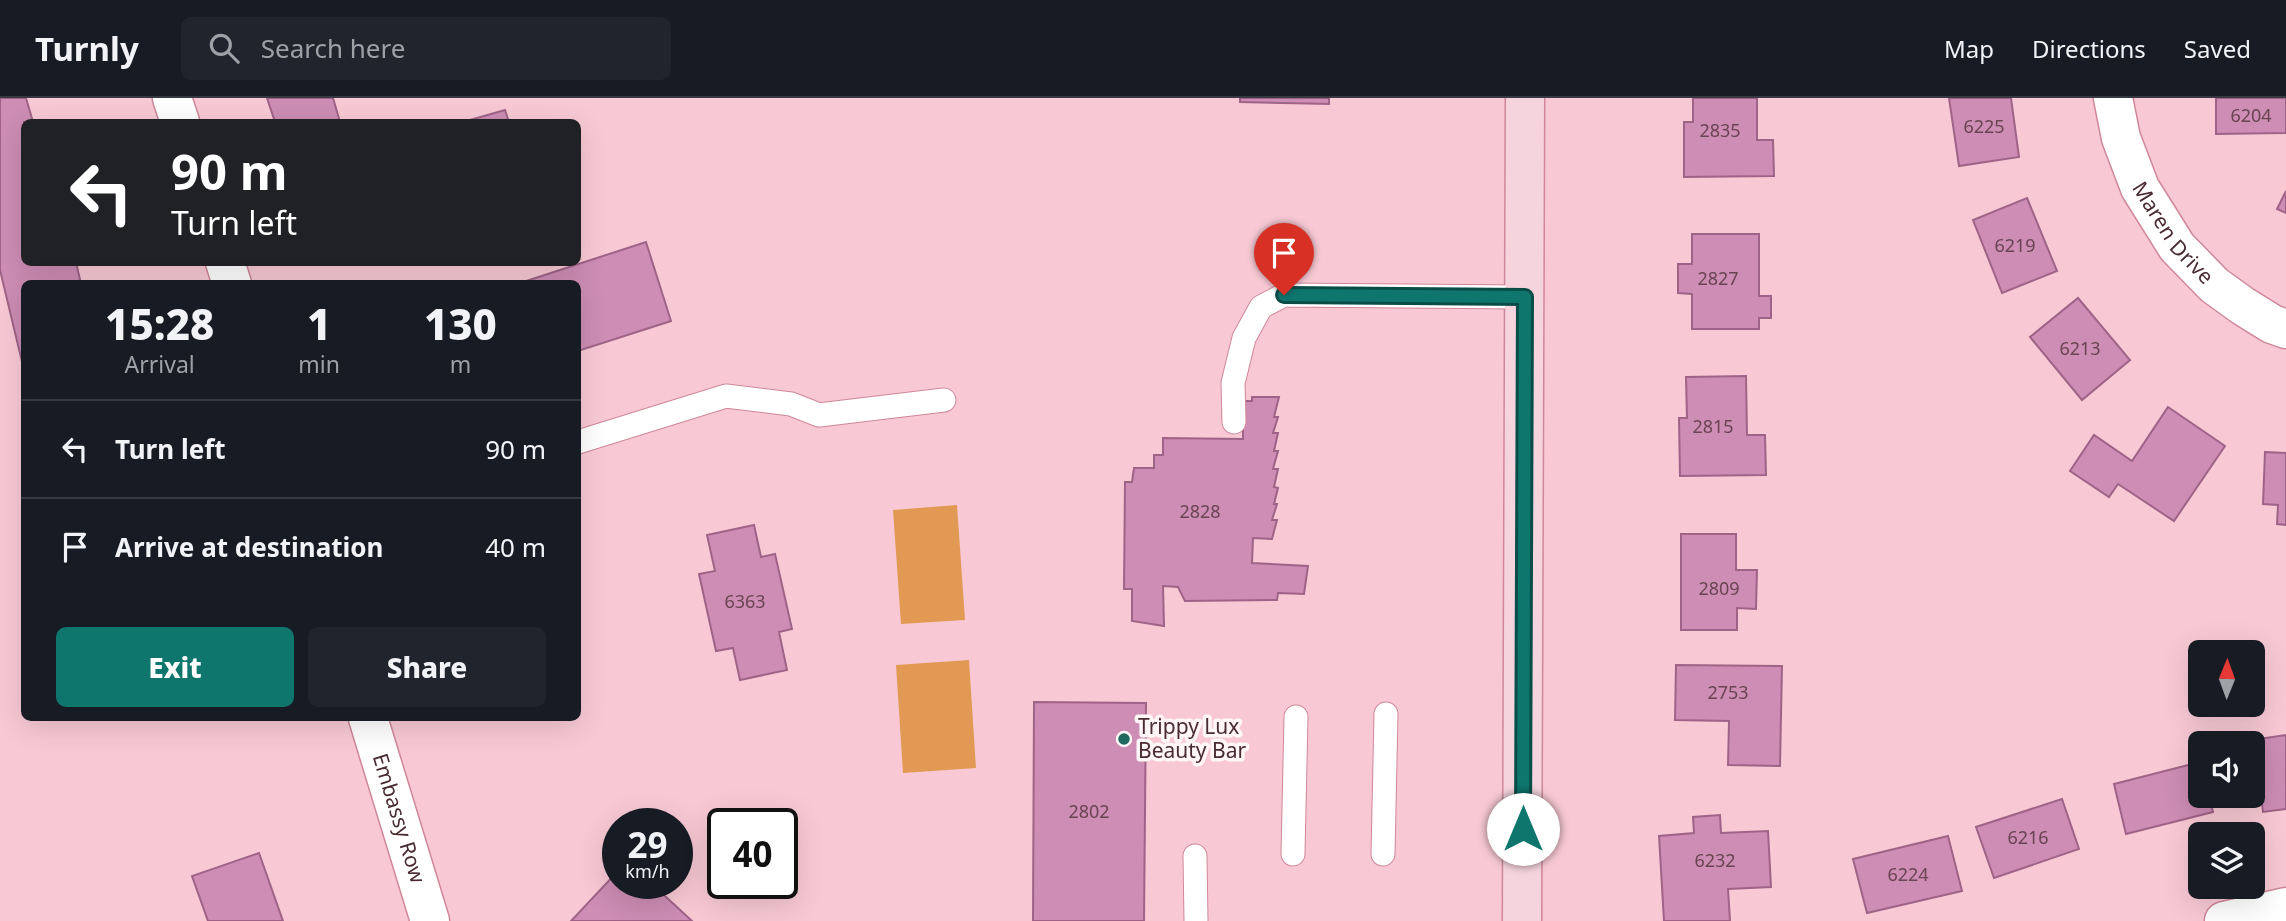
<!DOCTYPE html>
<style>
body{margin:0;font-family:"Noto Sans",sans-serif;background:#20242c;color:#f1f3f6;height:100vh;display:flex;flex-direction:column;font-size:26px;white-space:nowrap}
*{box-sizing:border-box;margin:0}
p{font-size:23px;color:#9ea1a6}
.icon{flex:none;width:38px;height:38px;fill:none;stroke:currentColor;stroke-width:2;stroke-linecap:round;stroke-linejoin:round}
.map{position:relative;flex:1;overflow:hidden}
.details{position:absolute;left:21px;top:182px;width:560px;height:441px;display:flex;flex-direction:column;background:#171b24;border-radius:10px;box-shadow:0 7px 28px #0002}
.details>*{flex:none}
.top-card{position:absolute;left:21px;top:21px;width:560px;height:147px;border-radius:10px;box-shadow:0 7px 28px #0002;background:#202124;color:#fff;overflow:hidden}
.needle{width:46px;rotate:1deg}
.buttons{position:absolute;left:2188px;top:542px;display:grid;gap:14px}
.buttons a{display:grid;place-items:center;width:77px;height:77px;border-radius:10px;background:#171b24;box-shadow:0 7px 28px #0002;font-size:35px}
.speed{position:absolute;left:602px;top:710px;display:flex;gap:14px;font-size:35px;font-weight:700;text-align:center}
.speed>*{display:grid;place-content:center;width:91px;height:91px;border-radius:50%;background:#171b24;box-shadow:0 7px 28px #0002;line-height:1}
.speed small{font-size:18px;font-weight:400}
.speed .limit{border:4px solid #111;border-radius:10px;background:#fff;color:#111}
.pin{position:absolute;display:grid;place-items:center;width:60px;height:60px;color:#fff;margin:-72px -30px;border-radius:50% 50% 50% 0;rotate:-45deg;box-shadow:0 0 7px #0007}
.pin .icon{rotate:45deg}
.me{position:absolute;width:77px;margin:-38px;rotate:0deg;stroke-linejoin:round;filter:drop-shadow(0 0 5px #0008)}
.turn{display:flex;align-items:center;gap:24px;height:147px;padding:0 35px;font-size:32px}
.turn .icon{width:91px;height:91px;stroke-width:2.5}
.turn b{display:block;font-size:49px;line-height:60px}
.eta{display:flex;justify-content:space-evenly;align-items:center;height:119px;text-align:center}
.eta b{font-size:42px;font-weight:800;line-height:49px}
.action{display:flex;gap:14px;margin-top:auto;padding:14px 35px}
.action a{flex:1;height:80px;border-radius:10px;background:#0f766e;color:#fff;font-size:28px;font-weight:800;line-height:80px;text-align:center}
.action a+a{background:#20242c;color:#f1f3f6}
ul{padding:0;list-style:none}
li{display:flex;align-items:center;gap:21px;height:98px;padding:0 35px;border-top:2px solid #363941}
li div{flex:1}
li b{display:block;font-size:26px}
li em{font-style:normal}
header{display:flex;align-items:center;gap:42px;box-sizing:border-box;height:98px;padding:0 35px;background:#171b24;border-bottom:2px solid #363941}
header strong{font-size:33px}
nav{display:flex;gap:38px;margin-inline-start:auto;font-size:24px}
.search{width:490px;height:63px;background:#20242c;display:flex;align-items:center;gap:18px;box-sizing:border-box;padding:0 24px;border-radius:10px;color:#9ea1a6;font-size:26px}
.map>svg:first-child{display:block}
.green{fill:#e29953}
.building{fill:#cd8db4;stroke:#9f6388;stroke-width:2}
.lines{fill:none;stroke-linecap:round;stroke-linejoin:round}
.lane-casing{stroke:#cf8799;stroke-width:25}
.street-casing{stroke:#cf8799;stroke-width:41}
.secondary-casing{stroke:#cf8799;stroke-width:41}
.lane{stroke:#fff;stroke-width:23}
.street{stroke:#fff;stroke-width:38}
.secondary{stroke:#f5d4de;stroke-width:38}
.route-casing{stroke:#0a4d48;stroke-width:18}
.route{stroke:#0f766e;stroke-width:12}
.poi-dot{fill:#20695f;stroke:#fff6f8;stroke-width:2.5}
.labels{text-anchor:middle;stroke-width:7;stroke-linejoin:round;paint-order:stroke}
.number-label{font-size:18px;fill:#6a4452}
.street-label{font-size:21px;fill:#492b32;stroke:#fff6f8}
.poi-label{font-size:21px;fill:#492b32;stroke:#fff6f8;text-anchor:start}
</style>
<header>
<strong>Turnly</strong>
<div class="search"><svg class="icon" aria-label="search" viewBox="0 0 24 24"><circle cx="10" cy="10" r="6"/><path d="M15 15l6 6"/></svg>Search here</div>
<nav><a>Map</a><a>Directions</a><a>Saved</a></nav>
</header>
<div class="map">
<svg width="2286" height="823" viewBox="0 0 2286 823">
<rect width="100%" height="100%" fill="#f8c9d4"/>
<g class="green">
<polygon points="957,407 965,522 901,526 893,412"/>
<polygon points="969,562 976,670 903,675 896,567"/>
</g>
<g class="building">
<polygon points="0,0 26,0 33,24 24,24 24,164 76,164 81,186 24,186 24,272 0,172"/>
<polygon points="267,0 333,0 340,24 275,24"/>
<polygon points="1240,0 1329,0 1329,6 1240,4"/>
<polygon points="1693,0 1757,0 1757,42 1773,42 1774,78 1684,79 1684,24 1693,24"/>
<polygon points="1949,0 2011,0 2019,59 1959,68"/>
<polygon points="2216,0 2286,0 2286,35 2216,36"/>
<polygon points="505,12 509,24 463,24"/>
<polygon points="2286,93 2286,115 2277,111"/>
<polygon points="2027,100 2057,173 2002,195 1973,122"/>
<polygon points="1692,136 1759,136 1759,198 1771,198 1771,220 1759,220 1759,231 1692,231 1692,196 1678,195 1678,166 1692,166"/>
<polygon points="646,144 671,223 578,253 578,186 517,186"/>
<polygon points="2078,200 2130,262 2082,302 2030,239"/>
<polygon points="1746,278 1747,337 1765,337 1766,377 1680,378 1679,320 1687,320 1686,279"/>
<polygon points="1252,299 1279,299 1274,319 1278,319 1273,335 1278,335 1274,353 1278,353 1273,371 1278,371 1274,389 1278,390 1274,406 1277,406 1272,422 1277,422 1272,441 1253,440 1252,465 1308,468 1304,496 1278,495 1277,502 1185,503 1178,489 1163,488 1164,528 1132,523 1132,491 1124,491 1125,384 1132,384 1134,370 1154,370 1154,357 1163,357 1163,340 1243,341 1243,303 1252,303"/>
<polygon points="2168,309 2225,348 2174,423 2118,386 2109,399 2070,373 2094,337 2132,363"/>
<polygon points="2265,354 2286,355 2286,427 2277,426 2278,407 2263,406"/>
<polygon points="754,427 761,459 775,456 792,531 779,534 787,572 740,582 733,550 716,553 699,476 715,473 707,437"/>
<polygon points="1681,436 1736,436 1736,472 1757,472 1756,511 1737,510 1737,532 1681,532"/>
<polygon points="1676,567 1782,568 1780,668 1728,667 1729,623 1675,622"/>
<polygon points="1034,604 1146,605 1144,823 1033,823"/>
<polygon points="2286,637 2286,711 2263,714 2261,698 2238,701 2238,698 2252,698 2252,646 2231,645"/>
<polygon points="2200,664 2200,698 2209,698 2213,714 2126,736 2114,686"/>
<polygon points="2062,701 2079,751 1994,780 1976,729"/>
<polygon points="1720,717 1721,735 1768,733 1771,789 1728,791 1730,823 1664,823 1659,738 1694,735 1693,719"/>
<polygon points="1948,738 1962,793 1867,815 1853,761"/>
<polygon points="259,755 283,823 208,823 192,778"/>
<polygon points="618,773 618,786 652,786 692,823 571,823"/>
</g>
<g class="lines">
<defs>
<g id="lane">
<polyline points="1234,324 1233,285 1244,240 1261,209 1284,197 1525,199"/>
<polyline points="578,344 726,298 791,306 819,317 944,302"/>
<polyline points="1293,756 1296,619"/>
<polyline points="1383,756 1386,616"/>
<polyline points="1195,758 1196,823"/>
</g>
<g id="street">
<polyline points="172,0 180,24"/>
<path id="s1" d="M2113,0l8,40 19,50 37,59 37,38 29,21 29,18 14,5"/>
<polyline points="225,164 232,186"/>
<path id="s2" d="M368,620l62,203"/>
<polyline points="2224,823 2286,809"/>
</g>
<polyline id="secondary" points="1522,823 1525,0"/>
</defs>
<use href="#lane" class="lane-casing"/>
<use href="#street" class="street-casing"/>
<use href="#secondary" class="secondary-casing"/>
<use href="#lane" class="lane"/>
<use href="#street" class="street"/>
<use href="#secondary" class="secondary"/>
</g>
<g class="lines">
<defs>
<polyline id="route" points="1284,197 1525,199 1523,731"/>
</defs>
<use href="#route" class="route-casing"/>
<use href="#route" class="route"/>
</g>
<circle class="poi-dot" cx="1124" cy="641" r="7"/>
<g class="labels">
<g class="number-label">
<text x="2251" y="24">6204</text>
<text x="1984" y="35">6225</text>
<text x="1720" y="39">2835</text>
<text x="2015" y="154">6219</text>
<text x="1718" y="187">2827</text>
<text x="2080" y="257">6213</text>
<text x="1713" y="335">2815</text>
<text x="1200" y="420">2828</text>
<text x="1719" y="497">2809</text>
<text x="745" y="510">6363</text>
<text x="1728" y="601">2753</text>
<text x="1089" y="720">2802</text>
<text x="2028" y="746">6216</text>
<text x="1715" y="769">6232</text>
<text x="1908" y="783">6224</text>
</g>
<g class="street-label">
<text dy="7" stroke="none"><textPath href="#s1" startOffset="150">Maren Drive</textPath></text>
<text dy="7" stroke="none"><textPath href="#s2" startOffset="105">Embassy Row</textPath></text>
</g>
<g class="poi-label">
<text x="1138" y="636">Trippy Lux<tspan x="1138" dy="24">Beauty Bar</tspan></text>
</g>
</g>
</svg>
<div class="buttons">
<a><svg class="needle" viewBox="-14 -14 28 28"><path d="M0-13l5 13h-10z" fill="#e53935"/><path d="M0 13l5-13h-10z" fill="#9ea1a6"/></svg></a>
<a><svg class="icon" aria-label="sound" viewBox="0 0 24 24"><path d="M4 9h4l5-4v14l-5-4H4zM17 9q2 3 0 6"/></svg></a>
<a><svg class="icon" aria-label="layers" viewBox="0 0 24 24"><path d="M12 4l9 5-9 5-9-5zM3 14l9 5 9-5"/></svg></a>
</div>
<div class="speed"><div>29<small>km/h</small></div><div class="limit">40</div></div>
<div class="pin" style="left:1284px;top:197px;background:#d93025"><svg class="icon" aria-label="arrive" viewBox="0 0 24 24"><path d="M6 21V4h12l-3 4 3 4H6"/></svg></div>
<svg class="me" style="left:1523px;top:731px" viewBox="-20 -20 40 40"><circle r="19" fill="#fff"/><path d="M0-13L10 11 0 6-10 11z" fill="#0f766e"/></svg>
<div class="top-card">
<div class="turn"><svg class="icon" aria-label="left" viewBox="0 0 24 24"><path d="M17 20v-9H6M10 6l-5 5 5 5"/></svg><div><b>90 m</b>Turn left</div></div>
</div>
<section class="details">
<div class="eta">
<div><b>15:28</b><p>Arrival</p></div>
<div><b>1</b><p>min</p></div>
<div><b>130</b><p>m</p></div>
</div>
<ul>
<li><svg class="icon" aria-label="left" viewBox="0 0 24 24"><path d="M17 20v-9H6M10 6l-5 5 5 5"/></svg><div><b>Turn left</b></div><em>90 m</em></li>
<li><svg class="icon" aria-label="arrive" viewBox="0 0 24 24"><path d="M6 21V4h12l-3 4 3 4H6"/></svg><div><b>Arrive at destination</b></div><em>40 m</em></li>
</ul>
<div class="action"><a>Exit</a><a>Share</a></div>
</section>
</div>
